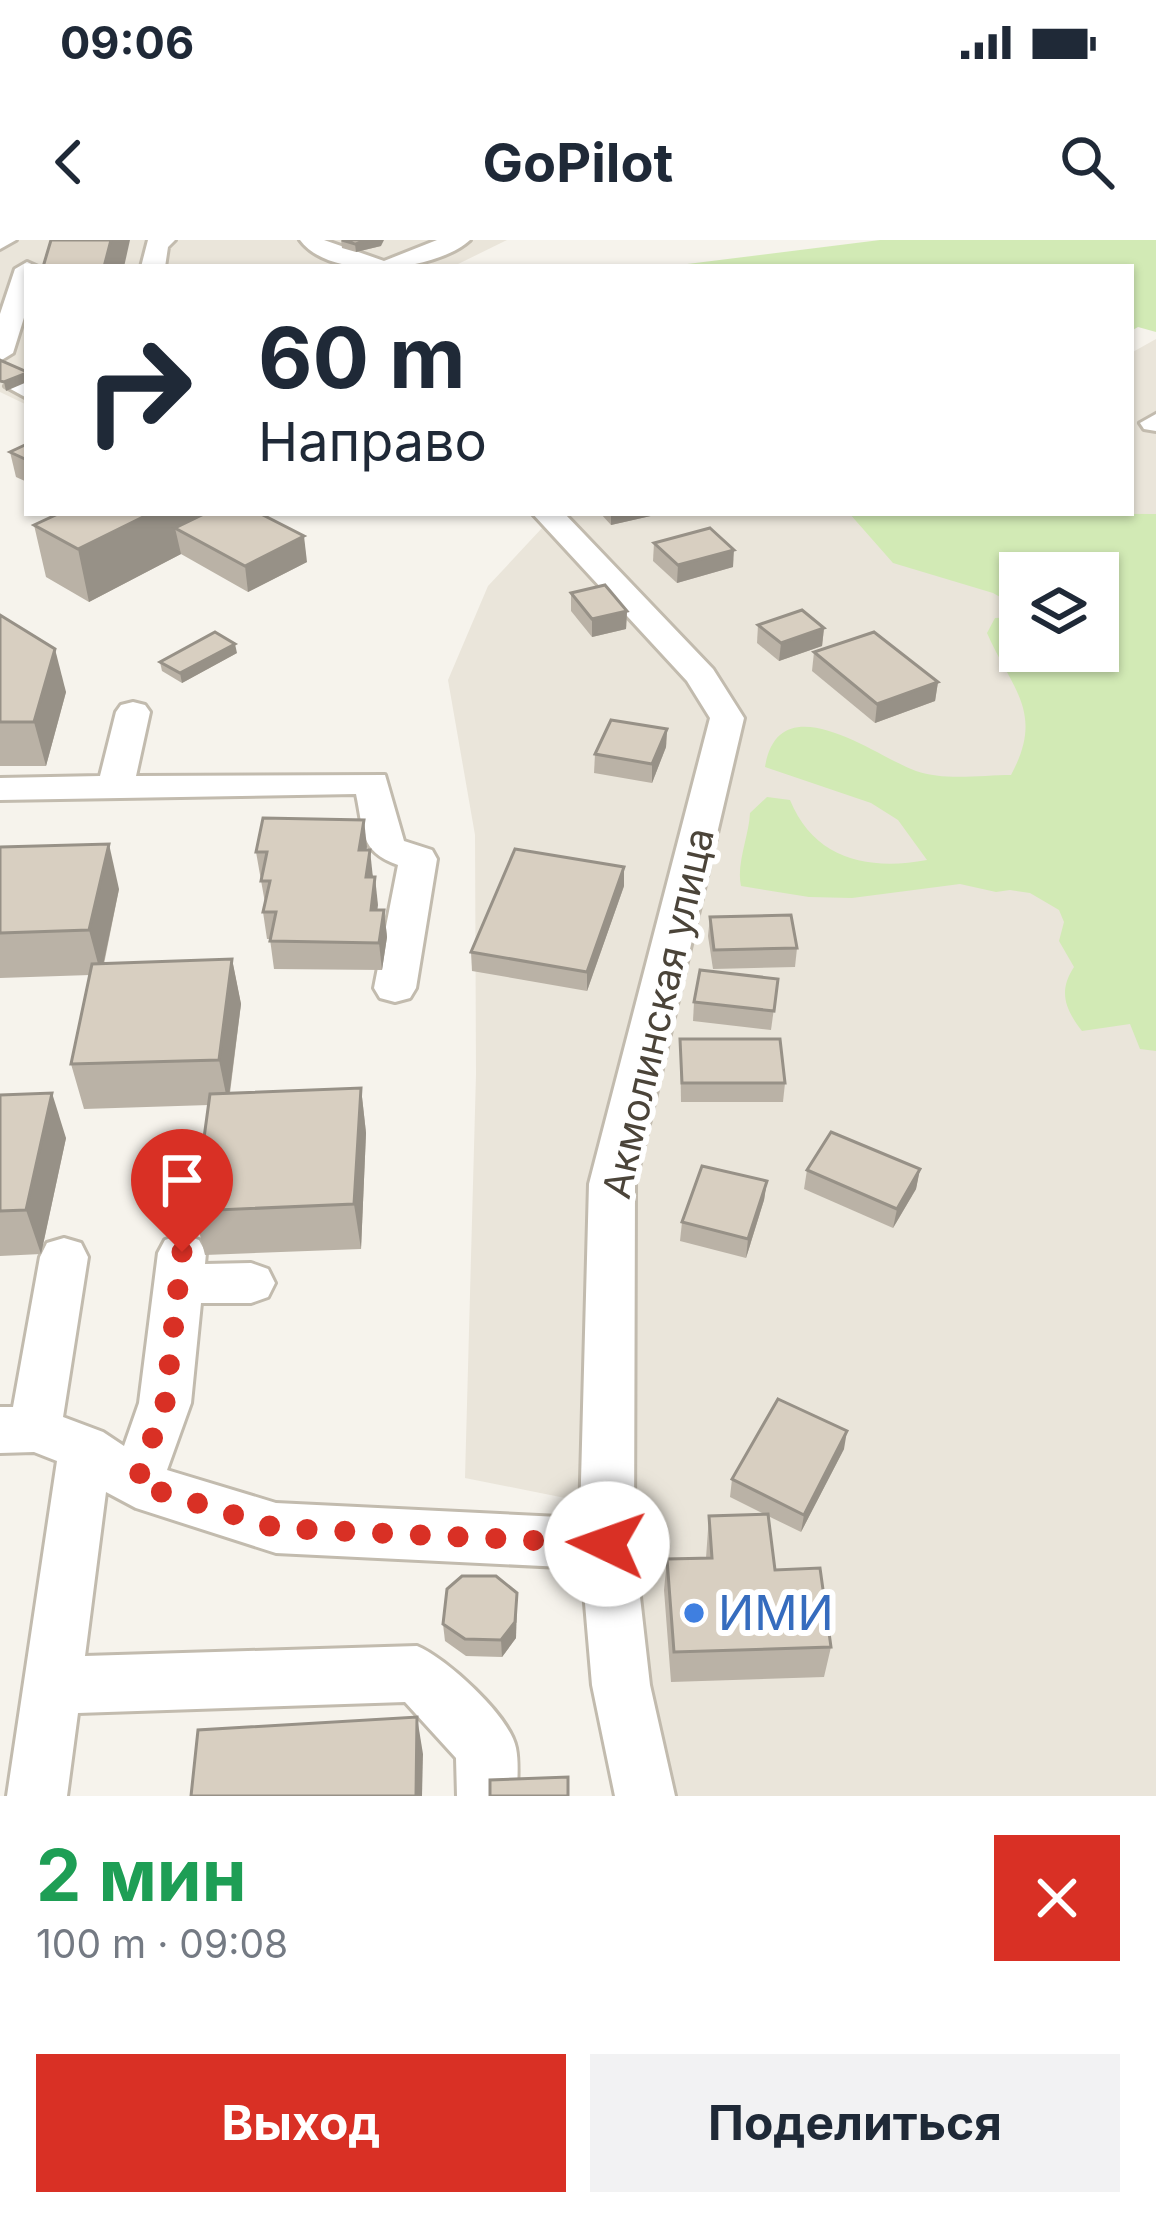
<!DOCTYPE html>
<html lang="ru">
<meta charset="utf-8">
<style>
body{margin:0;font-family:Inter,sans-serif;background:#f2f2f3;color:#1f2937;height:100vh;display:flex;flex-direction:column;font-size:45px;white-space:nowrap}
*{box-sizing:border-box;margin:0}
p{font-size:39px;color:#747a83}
.icon{flex:none;width:66px;height:66px;fill:none;stroke:currentColor;stroke-width:2;stroke-linecap:round;stroke-linejoin:round}
.map{position:relative;height:1556px;overflow:hidden}
.panel{display:flex;flex-direction:column;background:#fff;flex:1}
.panel>*{flex:none}
.hud{position:absolute;left:24px;top:24px;width:1110px;height:252px;border-radius:0px;box-shadow:0 3px 9px #0004;background:#fff;color:#1f2937;overflow:hidden}
.tools{position:absolute;left:999px;top:312px;display:grid;gap:24px}
.tools a{display:grid;place-items:center;width:120px;height:120px;border-radius:0px;background:#fff;box-shadow:0 3px 9px #0004;font-size:60px}
.pin{position:absolute;display:grid;place-items:center;width:102px;height:102px;color:#fff;margin:-123px -51px;border-radius:50% 50% 50% 0;rotate:-45deg;box-shadow:0 0 12px #0007}
.pin .icon{rotate:45deg}
.me{position:absolute;width:132px;margin:-66px;rotate:273deg;stroke-linejoin:round;filter:drop-shadow(0 0 9px #0008)}
.turn{display:flex;align-items:center;gap:42px;height:252px;padding:0 36px;font-size:54px}
.turn .icon{width:156px;height:156px;stroke-width:2.5}
.turn b{display:block;font-size:84px;line-height:102px}
.round{display:grid;place-items:center;flex:none;width:126px;height:126px;border-radius:0px;background:#f2f2f3}
.summary{display:flex;align-items:center;justify-content:space-between;height:204px;padding:0 36px}
h1{font-size:72px;font-weight:700;line-height:90px;color:#1e9e55}
.cta{display:flex;gap:24px;margin-top:auto;padding:24px 36px}
.cta a{flex:1;height:138px;border-radius:0px;background:#d93025;color:#fff;font-size:48px;font-weight:700;line-height:138px;text-align:center}
.cta a+a{background:#f2f2f3;color:#1f2937}
.status{display:flex;justify-content:space-between;align-items:center;height:84px;padding:0 60px;background:#fff;direction:ltr}
.status svg{height:33px;fill:currentColor}
header{display:flex;justify-content:space-between;align-items:center;height:156px;padding:0 36px;background:#fff;font-size:54px;font-weight:700}
.map>svg:first-child{display:block}
.residential{fill:#eae5da;fill-rule:evenodd}
.green{fill:#d2eab5}
.lines{fill:none;stroke-linecap:round;stroke-linejoin:round}
.minor-casing{stroke:#c2bbae;stroke-width:6}
.minor{fill:#fff;fill-rule:evenodd}
.wall{fill:#bab2a6}
.shaded-wall{fill:#979187}
.building{fill:#d8cfc1;stroke:#979187;stroke-width:3}
.route{stroke:#d93025;stroke-width:21;stroke-dasharray:0 37.8}
.shop-dot{fill:#3f7fe0;stroke:#fff;stroke-width:4.5}
.labels{text-anchor:middle;stroke-width:12;stroke-linejoin:round;paint-order:stroke}
.street-label{font-size:39px;fill:#4b4439;stroke:#fff}
.near-shop-label{font-size:48px;fill:#366cbe;stroke:#fff;text-anchor:start}
</style>
<div class="status"><b>09:06</b><svg viewBox="0 0 49 12"><path d="M0 12V9h3v3zM5 12V6h3v6zM10 12V3h3v9zM15 12V0h3v12zM26 1h20v11H26zM47 4h2v5h-2z"/></svg></div>
<header><svg class="icon" aria-label="back" viewBox="0 0 24 24"><path d="M15 5l-7 7 7 7"/></svg>GoPilot<svg class="icon" aria-label="search" viewBox="0 0 24 24"><circle cx="10" cy="10" r="6"/><path d="M15 15l6 6"/></svg></header>
<div class="map">
<svg width="1156" height="1556" viewBox="0 0 1156 1556">
<rect width="100%" height="100%" fill="#f6f3ec"/>
<g class="residential">
<polygon points="0,0 507,0 452,27 27,27 27,165 0,152"/>
<path d="M1156,99v1457h-492l-79,-294 -120,-24 11,-404 -1,-239 -27,-155 40,-94 68,-73h575v-160zM1020,333h78v78h-78z"/>
</g>
<g class="green">
<polygon points="880,0 1156,0 1156,92 1138,87 1131,91 1131,27 663,27"/>
<path d="M849,273l307,1v537l-16,-2 -10,-25 -48,7c-17,-22 -24,-40 -8,-64l-15,-26 5,-19 -5,-12 -29,-17 -20,-3 -14,2 -36,-8 -108,14 -43,-1 -68,-11c-5,-22 8,-50 9,-73l17,-16 23,3c24,59 78,71 137,60l-29,-40 -27,-17 -106,-36c14,-86 112,-10 151,4 28,10 66,4 95,4 34,-63 1,-85 -24,-142l8,-15 25,-1v34h78v-78h-78v35l-27,-15 -100,-30z"/>
</g>
<g class="lines">
<defs>
<g id="minor">
<polygon points="0,0 16,0 0,9"/>
<polygon points="148,0 175,0 168,7 165,27 141,27"/>
<path d="M300,0h24l60,21 53,-21h33c-35,32 -139,42 -170,0z"/>
<polygon points="27,22 38,27 27,27 27,68 13,113 0,121 0,74 15,29"/>
<polygon points="18,138 27,140 27,158 5,146"/>
<polygon points="1156,174 1156,191 1144,189 1140,183"/>
<path d="M532,273h32l149,156 31,49 -109,466 -1,360 16,141 25,111h-60l-23,-111 -10,-117 -306,-15 -140,-45 -30,-16 -21,164 332,-10c29,12 93,70 99,102 3,15 1,32 1,48h-60l-1,-38 -51,-56 -327,11 -11,83h-60l50,-335 -23,-9 -34,1v-46h13l27,-150 7,-14 17,-5 17,5 7,14 -25,160 40,15 21,14 15,-43 19,-150 7,-13 17,-6 17,6 7,13 -1,11 46,-1 17,6 7,14 -7,14 -17,6h-50l-10,100 -24,67 109,33 304,15 9,-334 121,-466 -23,-37z"/>
<path d="M133,462l12,3 5,7 -14,64 249,-1 19,66 28,9 5,9 -21,129 -6,10 -15,4 -15,-4 -6,-10 24,-123c-39,-14 -34,-34 -42,-71l-356,6v-22l100,-2 16,-64 5,-7z"/>
</g>
</defs>
<use href="#minor" class="minor-casing"/>
<use href="#minor" class="minor"/>
</g>
<g class="wall">
<polygon points="341,0 381,6 356,12 342,8"/>
<polygon points="27,204 27,242 16,237 10,212"/>
<polygon points="259,273 307,322 248,352 181,314 89,362 46,337 34,285"/>
<polygon points="600,273 655,273 655,275 611,285"/>
<polygon points="654,303 733,327 677,343 653,321"/>
<polygon points="571,353 627,371 626,389 592,397 571,371"/>
<polygon points="0,375 66,452 46,526 0,526"/>
<polygon points="758,385 824,388 822,406 779,421 757,403"/>
<polygon points="814,412 938,442 935,461 875,483 812,431"/>
<polygon points="237,413 182,443 162,431 160,422"/>
<polygon points="667,489 666,507 652,543 594,533 595,514"/>
<polygon points="364,580 366,610 373,637 375,637 377,670 384,670 387,697 382,730 274,729 270,699 267,699 263,672 265,663 256,612"/>
<polygon points="0,607 119,649 104,724 232,719 241,764 230,853 361,848 366,893 361,1009 205,1015 194,971 209,865 84,869 71,824 90,735 0,738"/>
<polygon points="624,627 624,646 587,751 472,731 471,712"/>
<polygon points="710,677 797,708 795,727 713,729 708,696"/>
<polygon points="778,739 771,790 693,781 694,762"/>
<polygon points="680,799 785,843 783,862 681,862"/>
<polygon points="0,855 66,898 41,1014 0,1016"/>
<polygon points="920,929 916,949 893,988 804,949 807,930"/>
<polygon points="767,941 764,960 746,1018 680,1001 682,982"/>
<polygon points="844,1209 801,1292 768,1276 775,1330 831,1407 824,1437 671,1442 664,1350 667,1319 706,1318 709,1276 764,1274 730,1257 732,1239"/>
<polygon points="517,1353 516,1398 502,1417 466,1416 445,1401 443,1384"/>
</g>
<g class="shaded-wall">
<polygon points="111,0 130,0 124,27 104,27"/>
<polygon points="372,0 384,0 381,6 356,12 355,4"/>
<polygon points="27,133 27,142 6,151 4,142"/>
<polygon points="131,273 237,273 175,288 181,314 89,362 78,309"/>
<polygon points="611,273 655,273 655,275 611,285"/>
<polygon points="304,296 307,322 248,352 245,326"/>
<polygon points="734,310 733,327 677,343 678,325"/>
<polygon points="627,371 626,389 592,397 592,379"/>
<polygon points="824,388 822,406 779,421 781,403"/>
<polygon points="235,404 237,413 182,443 180,433"/>
<polygon points="55,409 66,452 46,526 34,482"/>
<polygon points="938,442 935,461 875,483 877,464"/>
<polygon points="667,489 666,507 652,543 652,524"/>
<polygon points="364,580 367,607 362,638 359,610"/>
<polygon points="109,604 119,649 101,735 89,690"/>
<polygon points="370,610 373,638 366,637"/>
<polygon points="624,627 624,646 587,751 587,732"/>
<polygon points="375,637 378,665 374,697 371,670"/>
<polygon points="384,670 387,697 382,730 379,703"/>
<polygon points="232,719 241,764 228,864 219,820"/>
<polygon points="361,848 366,893 361,1009 354,964"/>
<polygon points="52,853 66,898 41,1014 26,970"/>
<polygon points="920,929 916,949 893,988 897,969"/>
<polygon points="767,941 764,960 746,1018 748,999"/>
<polygon points="847,1191 844,1209 801,1292 804,1275"/>
<polygon points="517,1353 516,1398 502,1417 501,1400"/>
<polygon points="417,1477 423,1514 422,1556 416,1556"/>
</g>
<g class="building">
<polygon points="51,0 111,0 104,27 43,27"/>
<polygon points="342,0 372,0 355,4"/>
<polygon points="0,120 27,132 27,133 4,142 0,141"/>
<polygon points="27,204 27,220 10,212"/>
<polygon points="60,273 151,273 78,309 34,285"/>
<polygon points="206,273 259,273 304,296 245,326 175,288"/>
<polygon points="710,288 734,310 678,325 654,303"/>
<polygon points="605,345 627,371 592,379 571,353"/>
<polygon points="802,370 824,388 781,403 758,385"/>
<polygon points="0,375 55,409 34,482 0,482"/>
<polygon points="215,392 235,404 180,433 160,422"/>
<polygon points="874,392 938,442 877,464 814,412"/>
<polygon points="611,480 667,489 652,524 595,514"/>
<polygon points="263,578 364,580 359,610 370,610 366,637 375,637 371,670 384,670 379,703 270,701 276,672 263,672 270,641 261,641 267,612 256,612"/>
<polygon points="109,604 89,690 0,693 0,607"/>
<polygon points="515,609 624,627 587,732 471,712"/>
<polygon points="791,675 797,708 714,710 710,677"/>
<polygon points="232,719 219,820 71,824 92,724"/>
<polygon points="700,730 778,739 774,771 694,762"/>
<polygon points="680,799 780,799 785,843 682,843"/>
<polygon points="361,848 354,964 194,971 210,854"/>
<polygon points="52,853 26,970 0,971 0,855"/>
<polygon points="831,892 920,929 897,969 807,930"/>
<polygon points="702,926 767,941 748,999 682,982"/>
<polygon points="778,1159 847,1191 804,1275 732,1239"/>
<polygon points="768,1274 775,1330 820,1328 831,1407 674,1412 667,1319 712,1318 709,1276"/>
<polygon points="462,1336 496,1336 517,1353 515,1382 501,1400 465,1399 443,1384 447,1349"/>
<polygon points="417,1477 416,1556 191,1556 198,1490"/>
<polygon points="568,1537 568,1556 490,1556 490,1540"/>
</g>
<g class="lines">
<polyline class="route" points="182,1012 165,1163 136,1244 276,1288 607,1304"/>
</g>
<circle class="shop-dot" cx="694" cy="1373" r="12"/>
<g class="labels">
<g class="street-label">
<text transform="translate(658 773) rotate(-77)" y="14">Акмолинская улица</text>
</g>
<g class="near-shop-label">
<text x="718" y="1390">ИМИ</text>
</g>
</g>
</svg>
<div class="tools">
<a><svg class="icon" aria-label="layers" viewBox="0 0 24 24"><path d="M12 4l9 5-9 5-9-5zM3 14l9 5 9-5"/></svg></a>
</div>
<div class="pin" style="left:182px;top:1012px;background:#d93025"><svg class="icon" aria-label="arrive" viewBox="0 0 24 24"><path d="M6 21V4h12l-3 4 3 4H6"/></svg></div>
<svg class="me" style="left:607px;top:1304px" viewBox="-20 -20 40 40"><circle r="19" fill="#fff"/><path d="M0-13L10 11 0 6-10 11z" fill="#d93025"/></svg>
<div class="hud">
<div class="turn"><svg class="icon" aria-label="right" viewBox="0 0 24 24"><path d="M7 20v-9h11M14 6l5 5-5 5"/></svg><div><b>60 m</b>Направо</div></div>
</div>
</div>
<section class="panel">
<div class="summary"><div><h1>2 мин</h1><p>100 m · 09:08</p></div><a class="round" style="background:#d93025;color:#fff"><svg class="icon" aria-label="close" viewBox="0 0 24 24"><path d="M6 6l12 12M18 6L6 18"/></svg></a></div>
<div class="cta"><a>Выход</a><a>Поделиться</a></div>
</section>
